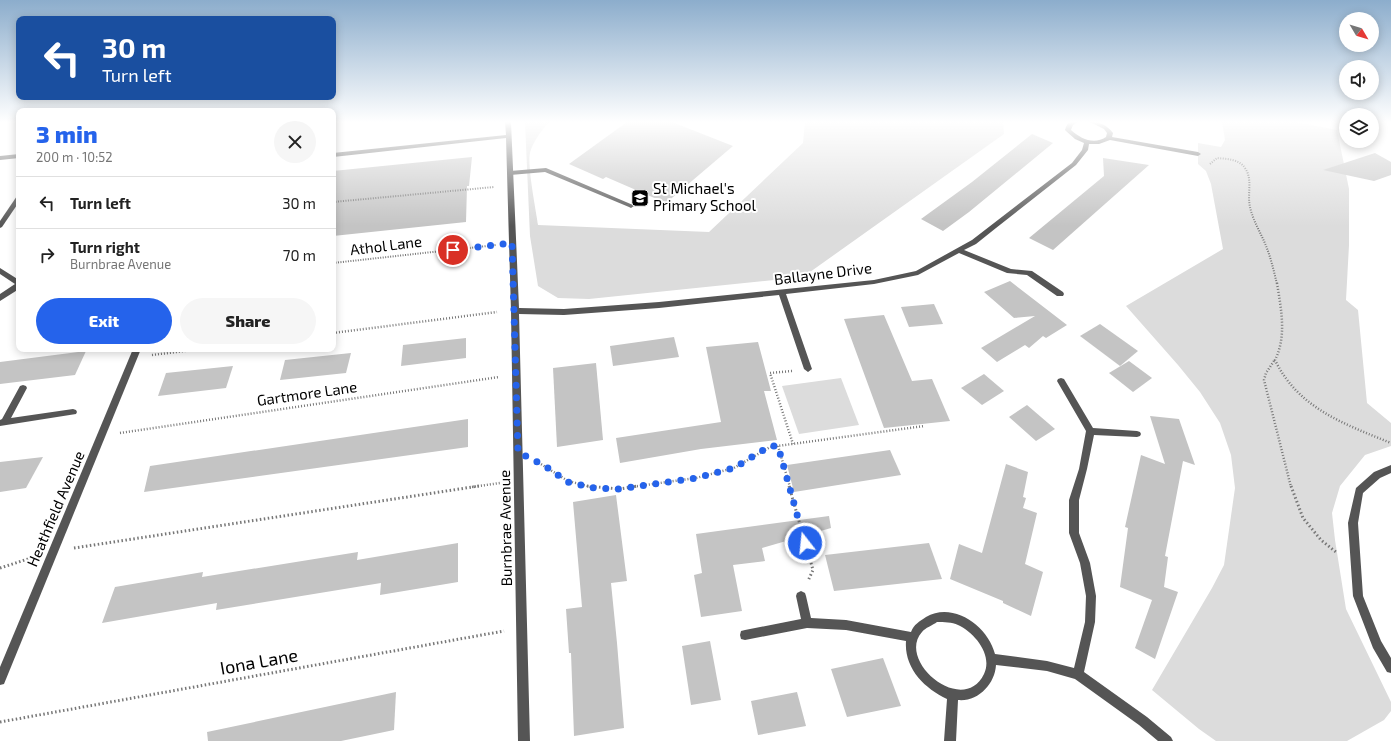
<!DOCTYPE html>
<meta charset="utf-8">
<style>
body{margin:0;font-family:"Exo 2",sans-serif;background:#f6f6f6;color:#222;height:100vh;display:flex;flex-direction:column;font-size:15px;white-space:nowrap}
*{box-sizing:border-box;margin:0}
p{font-size:13px;color:#767676}
.icon{flex:none;width:22px;height:22px;fill:none;stroke:currentColor;stroke-width:2;stroke-linecap:round;stroke-linejoin:round}
.map{position:relative;flex:1;overflow:hidden}
.drawer{position:absolute;left:16px;top:108px;width:320px;height:244px;display:flex;flex-direction:column;background:#fff;border-radius:8px;box-shadow:0 2px 10px #0003}
.drawer>*{flex:none}
.guide{position:absolute;left:16px;top:16px;width:320px;height:84px;border-radius:8px;box-shadow:0 2px 10px #0003;background:#1a4fa0;color:#fff;overflow:hidden}
.needle{width:26px;rotate:128deg}
.buttons{position:absolute;left:1339px;top:12px;display:grid;gap:8px}
.buttons a{display:grid;place-items:center;width:40px;height:40px;border-radius:50%;background:#fff;box-shadow:0 2px 10px #0003;font-size:20px}
.pin{position:absolute;display:grid;place-items:center;width:34px;height:34px;color:#fff;margin:-17px;border:2px solid #fff;border-radius:50%;box-shadow:0 1px 4px #0007}
.me{position:absolute;width:44px;margin:-22px;rotate:344deg;stroke-linejoin:round;filter:drop-shadow(0 0 3px #0008)}
.turn{display:flex;align-items:center;gap:14px;height:84px;padding:0 20px;font-size:18px}
.turn .icon{width:52px;height:52px;stroke-width:2.5}
.turn b{display:block;font-size:28px;line-height:34px}
.round{display:grid;place-items:center;flex:none;width:42px;height:42px;border-radius:21px;background:#f6f6f6}
.headline{display:flex;align-items:center;justify-content:space-between;height:68px;padding:0 20px}
h1{font-size:24px;font-weight:800;line-height:30px;color:#2563eb}
.cta{display:flex;gap:8px;margin-top:auto;padding:8px 20px}
.cta a{flex:1;height:46px;border-radius:24px;background:#2563eb;color:#fff;font-size:16px;font-weight:800;line-height:46px;text-align:center}
.cta a+a{background:#f6f6f6;color:#222}
ul{padding:0;list-style:none}
li{display:flex;align-items:center;gap:12px;height:52px;padding:0 20px;border-top:1px solid #e0e0e0}
li div{flex:1}
li b{display:block;font-size:15px}
li em{font-style:normal}
.map>svg:first-child{display:block}
.green{fill:#dcdcdc}
.building{fill:#c4c4c4}
.lines{fill:none;stroke-linecap:round;stroke-linejoin:round}
.path-far2{stroke:#777;stroke-width:2;stroke-dasharray:1 1.5;stroke-linecap:butt}
.path-far1{stroke:#777;stroke-width:2.5;stroke-dasharray:1 2;stroke-linecap:butt}
.path{stroke:#777;stroke-width:3;stroke-dasharray:1.5 2.5;stroke-linecap:butt}
.lane{fill:#555;fill-rule:evenodd}
.street{fill:#555;fill-rule:evenodd}
.route{stroke:#2563eb;stroke-width:7;stroke-dasharray:0 12.6}
.labels{text-anchor:middle;stroke-width:4;stroke-linejoin:round;paint-order:stroke}
.poi-label{font-size:15px;fill:#000;stroke:#fff;text-anchor:start}
.street-label{font-size:15px;fill:#000;stroke:#fff}
.near-street-label{font-size:18px;fill:#000;stroke:#fff}
</style>
<div class="map">
<svg width="1391" height="741" viewBox="0 0 1391 741">
<rect width="100%" height="100%" fill="#fff"/>
<g class="green">
<path d="M525,122h25c-7,5 -18,22 -20,31 -3,13 6,57 8,72l171,7 94,-89 2,-21h198l1,12 -201,143 -214,22 -31,-1 -20,-12 -8,-50z"/>
<polygon points="1222,122 1296,122 1337,130 1349,189 1349,245 1346,300 1358,310 1367,403 1391,423 1391,446 1365,455 1340,486 1332,513 1335,540 1346,609 1391,702 1391,711 1384,720 1347,741 1216,741 1199,729 1152,690 1212,588 1224,565 1235,488 1231,455 1220,423 1200,392 1178,365 1126,306 1223,249 1211,184 1206,171 1198,164 1198,143 1221,147 1225,140"/>
<polygon points="841,378 859,425 799,434 782,386"/>
</g>
<g class="building">
<polygon points="627,122 672,122 733,146 666,203 606,177 603,179 569,164"/>
<polygon points="1032,134 1053,143 969,212 943,231 921,219 972,182"/>
<polygon points="1375,153 1391,162 1391,175 1374,181 1323,170"/>
<polygon points="472,157 469,186 467,186 466,222 333,236 333,171"/>
<polygon points="1103,158 1149,165 1053,250 1029,238 1104,176"/>
<polygon points="1010,281 1067,325 1046,338 1043,336 1029,348 1025,345 997,362 981,348 1035,316 1014,318 984,292"/>
<polygon points="934,304 943,324 909,327 901,307"/>
<polygon points="884,315 912,381 932,379 950,421 884,428 844,319"/>
<polygon points="1100,324 1138,351 1120,366 1080,336"/>
<polygon points="674,337 679,357 613,366 610,346"/>
<polygon points="466,338 466,358 401,366 403,345"/>
<polygon points="758,342 771,391 764,391 777,440 701,449 620,463 616,438 721,422 706,347"/>
<polygon points="86,351 75,375 0,384 0,362"/>
<polygon points="351,353 346,373 280,380 285,360"/>
<polygon points="1129,361 1152,378 1133,392 1109,373"/>
<polygon points="596,363 603,440 557,447 553,368"/>
<polygon points="233,366 226,388 158,396 166,373"/>
<polygon points="984,374 1004,391 982,405 961,388"/>
<polygon points="1027,405 1055,429 1036,441 1009,417"/>
<polygon points="1150,416 1179,419 1195,465 1183,461 1165,556 1168,557 1164,587 1178,592 1155,659 1135,648 1152,600 1120,587 1128,528 1125,527 1141,455 1165,464"/>
<polygon points="468,419 468,447 144,492 150,466"/>
<polygon points="890,450 901,475 794,492 787,465"/>
<polygon points="43,457 26,488 0,492 0,462"/>
<polygon points="1006,464 1028,472 1023,497 1026,498 1023,508 1037,513 1025,564 1043,572 1031,616 1003,603 1003,601 950,579 959,544 982,553"/>
<polygon points="616,495 627,581 611,583 617,643 624,728 574,736 571,653 569,653 566,609 582,607 573,502"/>
<polygon points="829,516 831,528 762,548 765,561 733,565 742,611 701,617 694,575 702,573 696,534"/>
<polygon points="458,543 458,582 380,595 381,583 216,610 217,603 102,623 115,587 203,572 202,577 358,552 357,560"/>
<polygon points="929,543 942,579 834,591 825,555"/>
<polygon points="710,641 721,700 691,705 682,646"/>
<polygon points="883,658 901,706 847,717 831,669"/>
<polygon points="396,692 394,730 341,741 208,741 207,732"/>
<polygon points="797,692 806,726 758,735 751,701"/>
</g>
<g class="lines">
<g class="path-far2">
<path d="M1210,164l7,-6c10,1 22,1 28,10 8,11 2,26 5,39 3,14 11,26 16,39 5,12 8,26 11,38"/>
<polyline points="333,202 494,187"/>
<polyline points="333,263 496,245"/>
</g>
<g class="path-far1">
<path d="M1277,283c4,26 10,53 -2,77 23,48 69,64 116,83"/>
<polyline points="333,333 497,312"/>
<polyline points="152,355 200,349"/>
<polyline points="1274,361 1266,373 1264,380 1291,487"/>
<polyline points="792,371 770,373 793,444"/>
<polyline points="120,433 499,377"/>
<polyline points="778,446 790,487"/>
<polyline points="536,461 568,481 591,487"/>
<polyline points="472,487 500,483"/>
<polyline points="631,487 696,478 734,468 770,447 924,426"/>
</g>
<g class="path">
<polyline points="587,486 619,489 638,486"/>
<polyline points="789,486 813,570 808,581"/>
<polyline points="1291,486 1303,518 1321,540 1336,552"/>
<polyline points="74,548 479,486"/>
<polyline points="0,568 31,558"/>
<polyline points="0,722 504,631"/>
</g>
<polygon class="lane" points="546,168 633,205 634,206 631,208 629,207 545,172 510,175 507,173 510,171"/>
<g class="street">
<path d="M505,122h6l8,186 45,1 95,-7 215,-22 42,-9 56,-31 100,-77 10,-13 2,-7 -9,-4 -9,-8 -1,-1c3,-9 4,-8 13,-8l-5,3 -2,5c10,9 23,15 35,7l1,-4 -3,-4 -14,-7c10,0 17,3 23,11l-1,4 86,15 3,2 -3,2 -88,-16 -11,4h-10l-1,6 -12,15 -80,63 -20,16 -12,6 47,19 21,2 31,21 1,2 -1,2h-6l-30,-21 -20,-2 -48,-20 -41,22 -44,9 -88,10 26,75 -4,3 -4,-3 -25,-74 -120,13 -95,7 -45,-1 11,427h-12l-7,-430 -5,-173 -173,19v-4l173,-18z"/>
<polygon points="19,154 19,158 0,160 0,156"/>
<polygon points="19,195 19,202 2,227 0,228 0,221 17,196"/>
<polygon points="0,268 19,280 19,289 0,301 0,294 15,284 0,274"/>
<polygon points="133,349 141,349 4,684 0,685 0,667"/>
<path d="M1061,378l3,1 29,49 44,3 3,1 1,2 -1,2 -3,1 -43,-2 -7,34 -8,31v33l11,30 6,33 -1,26 -11,50 63,45 24,20 2,4h-15l-19,-16 -64,-46 -28,-8 -51,-6c-1,19 -18,37 -38,35l-2,41h-12l3,-42c-23,-11 -43,-31 -41,-58l-60,-11 -39,-2 -62,12 -4,-1 -1,-4 1,-4 4,-1 56,-11 -5,-23 1,-3 4,-2 4,2 1,3 5,22 35,2 65,12c3,-8 8,-10 15,-15 27,-16 62,9 69,37l52,7 27,7 11,-46 1,-26 -6,-33 -11,-30v-33l10,-31 7,-38 -29,-50 1,-2zM937,622c7,0 15,0 21,3 17,8 35,30 26,49 -21,43 -88,-13 -62,-42 3,-4 11,-7 15,-10z"/>
<polygon points="23,385 26,386 27,388 11,418 73,409 76,410 77,412 76,414 0,426 0,420 2,419 20,386"/>
<polygon points="1391,465 1391,473 1380,478 1363,493 1358,523 1363,596 1381,641 1391,658 1391,673 1387,672 1373,648 1353,596 1348,523 1356,488 1374,472"/>
</g>
</g>
<linearGradient id="sky" x2="0" y2="1"><stop stop-color="#8cadcc"/><stop offset="0.54" stop-color="#fff"/><stop offset="1" stop-color="#fff" stop-opacity="0"/></linearGradient>
<rect width="1391" height="226" fill="url(#sky)"/>
<g class="lines">
<polyline class="route" points="453,250 512,243 518,452 545,466 568,482 594,488 619,489 696,478 734,468 770,446 778,446 805,543"/>
</g>
<defs>
<symbol id="school-square" viewBox="-11 -11 22 22"><rect x="-9" y="-9" width="18" height="18" rx="4" fill="#000" stroke="#fff"/><path d="M0-5L7-2L0 1L-7-2ZM-4 1L0 2.5L4 1V4Q0 6-4 4Z" fill="#fff"/></symbol>
</defs>
<g fill-rule="evenodd">
<use href="#school-square" x="630" y="188" width="20" height="20"/>
</g>
<g class="labels">
<g class="poi-label">
<text x="653" y="194">St Michael's<tspan x="653" dy="17">Primary School</tspan></text>
</g>
<g class="street-label">
<text transform="translate(386 246) rotate(-7)" y="5">Athol Lane</text>
<text transform="translate(823 274) rotate(-7)" y="5">Ballayne Drive</text>
<text transform="translate(307 394) rotate(-8)" y="5">Gartmore Lane</text>
<text transform="translate(56 509) rotate(-67)" y="5">Heathfield Avenue</text>
<text transform="translate(506 528) rotate(-91)" y="5">Burnbrae Avenue</text>
</g>
<g class="near-street-label">
<text transform="translate(259 662) rotate(-10)" y="6">Iona Lane</text>
</g>
</g>
</svg>
<div class="buttons">
<a><svg class="needle" viewBox="-14 -14 28 28"><path d="M0-13l5 13h-10z" fill="#e53935"/><path d="M0 13l5-13h-10z" fill="#767676"/></svg></a>
<a><svg class="icon" aria-label="sound" viewBox="0 0 24 24"><path d="M4 9h4l5-4v14l-5-4H4zM17 9q2 3 0 6"/></svg></a>
<a><svg class="icon" aria-label="layers" viewBox="0 0 24 24"><path d="M12 4l9 5-9 5-9-5zM3 14l9 5 9-5"/></svg></a>
</div>
<div class="pin" style="left:453px;top:250px;background:#d93025"><svg class="icon" aria-label="arrive" viewBox="0 0 24 24"><path d="M6 21V4h12l-3 4 3 4H6"/></svg></div>
<svg class="me" style="left:805px;top:543px" viewBox="-20 -20 40 40"><circle r="17" fill="#2563eb" stroke="#fff" stroke-width="3"/><path d="M0-11L8 9 0 5-8 9z" fill="#fff"/></svg>
<div class="guide">
<div class="turn"><svg class="icon" aria-label="left" viewBox="0 0 24 24"><path d="M17 20v-9H6M10 6l-5 5 5 5"/></svg><div><b>30 m</b>Turn left</div></div>
</div>
<section class="drawer">
<div class="headline"><div><h1>3 min</h1><p>200 m · 10:52</p></div><a class="round"><svg class="icon" aria-label="close" viewBox="0 0 24 24"><path d="M6 6l12 12M18 6L6 18"/></svg></a></div>
<ul>
<li><svg class="icon" aria-label="left" viewBox="0 0 24 24"><path d="M17 20v-9H6M10 6l-5 5 5 5"/></svg><div><b>Turn left</b></div><em>30 m</em></li>
<li><svg class="icon" aria-label="right" viewBox="0 0 24 24"><path d="M7 20v-9h11M14 6l5 5-5 5"/></svg><div><b>Turn right</b><p>Burnbrae Avenue</p></div><em>70 m</em></li>
</ul>
<div class="cta"><a>Exit</a><a>Share</a></div>
</section>
</div>
